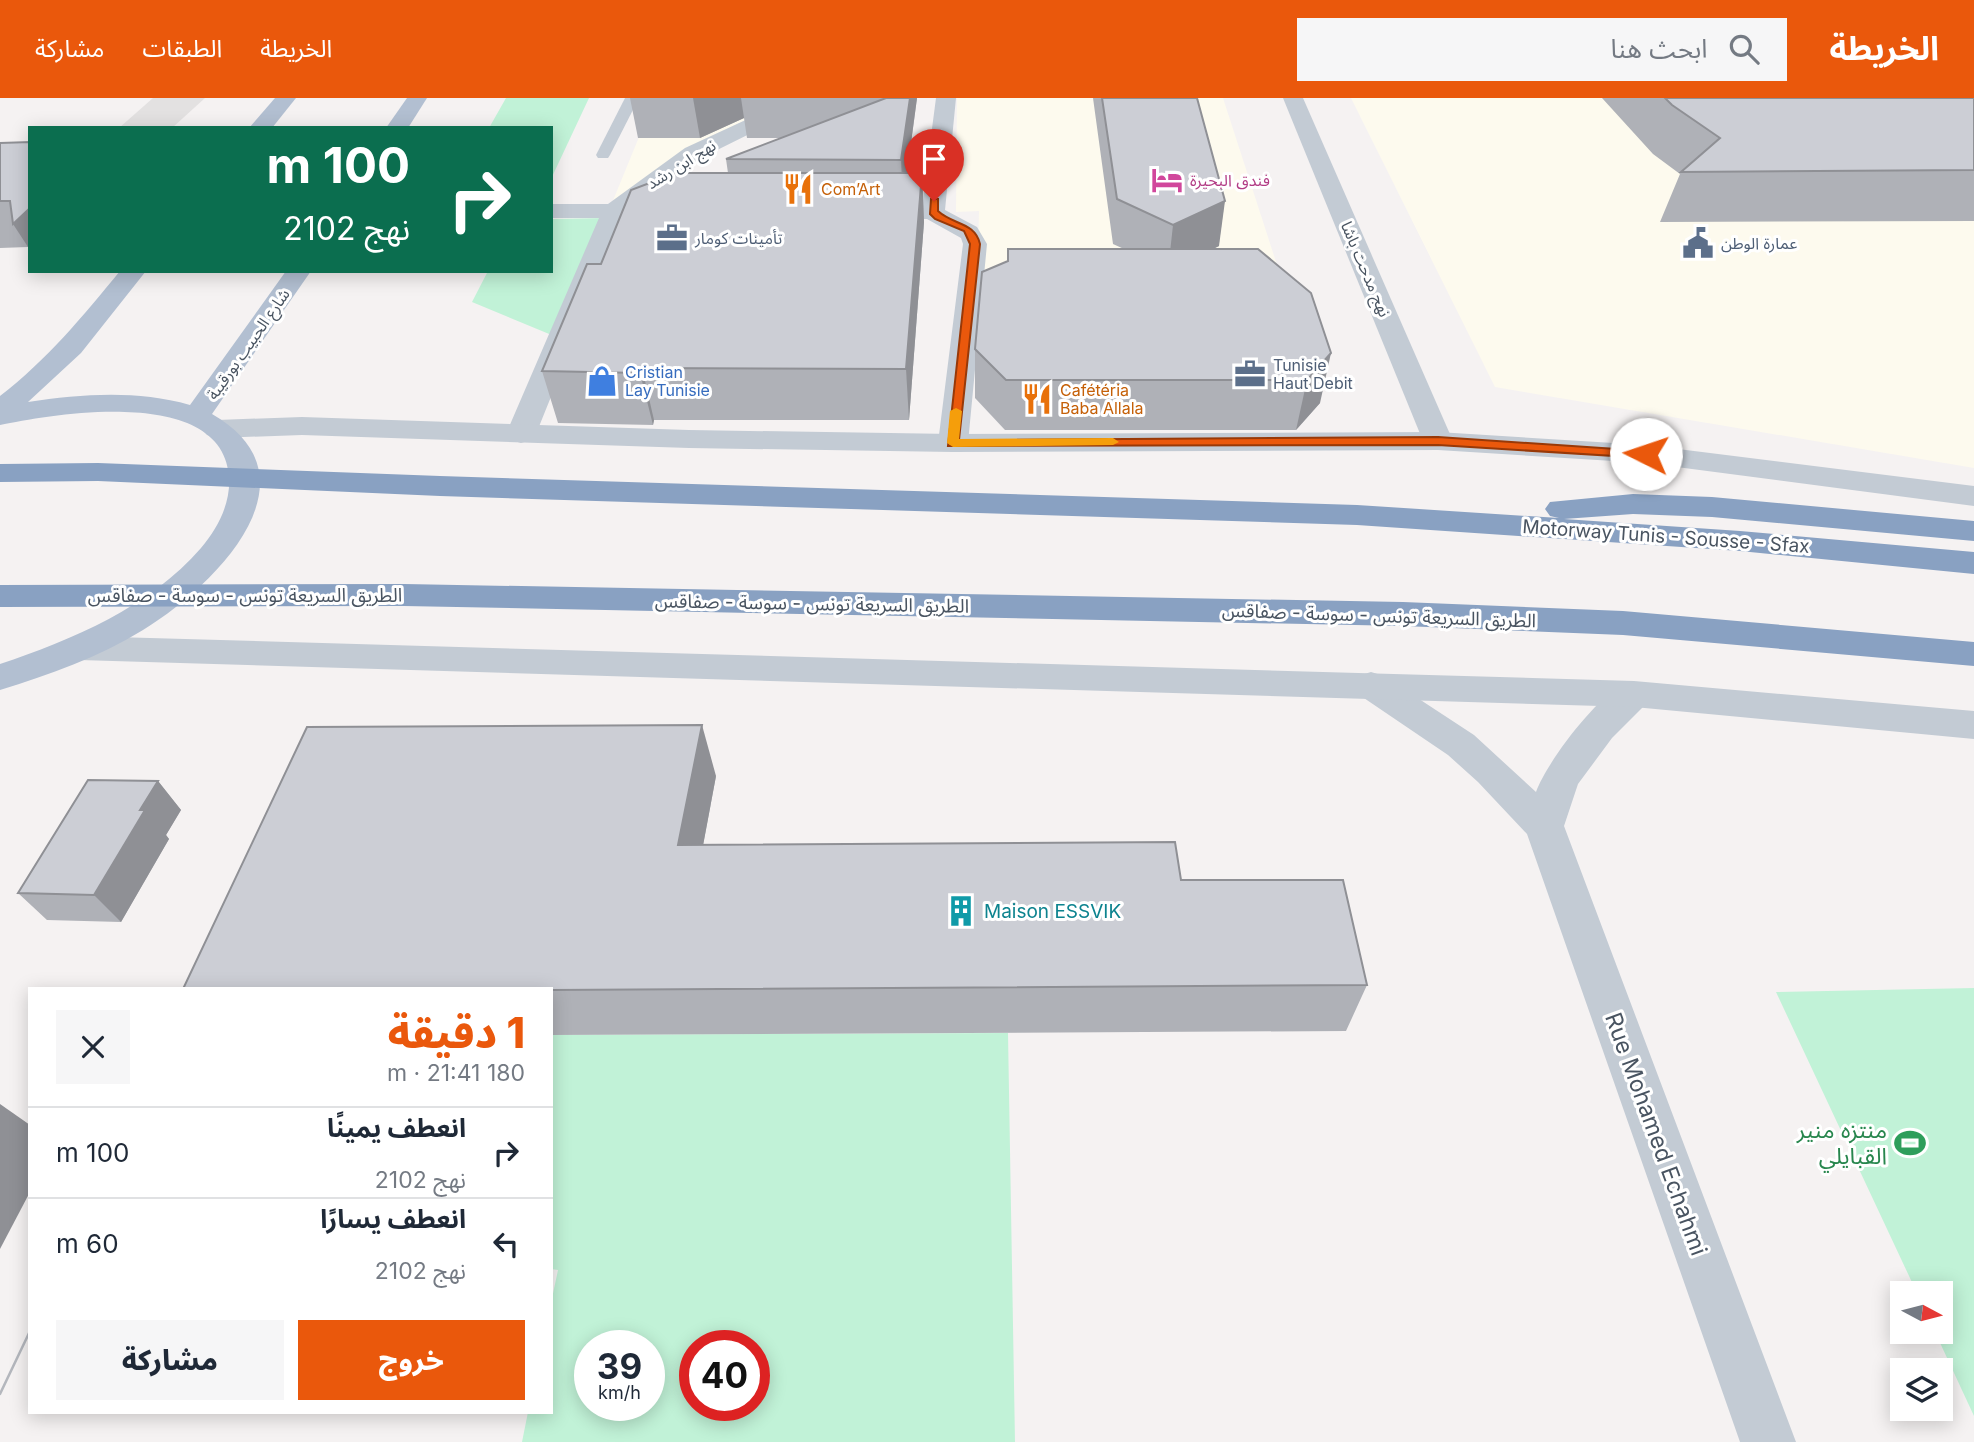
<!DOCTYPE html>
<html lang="ar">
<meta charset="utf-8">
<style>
body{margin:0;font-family:Inter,"Noto Sans Arabic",sans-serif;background:#f6f6f7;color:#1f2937;direction:rtl;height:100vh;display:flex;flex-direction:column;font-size:26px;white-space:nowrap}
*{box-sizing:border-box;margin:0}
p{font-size:23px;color:#747a83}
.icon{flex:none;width:38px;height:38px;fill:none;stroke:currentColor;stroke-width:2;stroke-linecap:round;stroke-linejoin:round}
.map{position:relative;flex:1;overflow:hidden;direction:ltr}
.sheet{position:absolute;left:28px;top:889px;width:525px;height:427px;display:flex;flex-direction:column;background:#fff;border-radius:0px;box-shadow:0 4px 18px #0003;direction:rtl}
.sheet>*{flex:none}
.guide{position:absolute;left:28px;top:28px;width:525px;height:147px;border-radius:0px;box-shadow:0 4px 18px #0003;direction:rtl;background:#0b6e4f;color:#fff;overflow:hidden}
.needle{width:46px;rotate:97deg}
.fabs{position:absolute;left:1890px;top:1183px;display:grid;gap:14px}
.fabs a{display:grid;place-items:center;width:63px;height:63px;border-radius:0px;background:#fff;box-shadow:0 4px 18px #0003;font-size:35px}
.speed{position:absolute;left:574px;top:1232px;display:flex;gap:14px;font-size:35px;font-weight:700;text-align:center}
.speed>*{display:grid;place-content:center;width:91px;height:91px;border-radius:50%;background:#fff;box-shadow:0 4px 18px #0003;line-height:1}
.speed small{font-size:18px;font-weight:400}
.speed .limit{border:10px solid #d22;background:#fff;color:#111}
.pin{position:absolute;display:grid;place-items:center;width:60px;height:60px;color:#fff;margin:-72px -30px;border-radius:50% 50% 50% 0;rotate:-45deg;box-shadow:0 0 7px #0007}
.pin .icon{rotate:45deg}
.me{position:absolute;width:77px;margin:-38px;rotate:274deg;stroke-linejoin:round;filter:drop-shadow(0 0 5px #0008)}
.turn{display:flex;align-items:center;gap:24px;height:147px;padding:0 28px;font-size:32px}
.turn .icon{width:91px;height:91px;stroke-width:2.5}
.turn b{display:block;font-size:49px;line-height:60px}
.round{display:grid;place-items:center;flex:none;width:74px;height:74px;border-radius:0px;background:#f6f6f7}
.head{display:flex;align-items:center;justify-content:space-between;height:119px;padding:0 28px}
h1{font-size:42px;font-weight:800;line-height:52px;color:#ea580c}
.button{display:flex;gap:14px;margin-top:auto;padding:14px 28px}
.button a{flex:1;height:80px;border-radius:0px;background:#ea580c;color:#fff;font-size:28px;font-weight:800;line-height:80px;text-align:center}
.button a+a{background:#f6f6f7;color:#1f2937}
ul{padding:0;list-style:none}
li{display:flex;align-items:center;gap:21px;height:91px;padding:0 28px;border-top:2px solid #e0e1e3}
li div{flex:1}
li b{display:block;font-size:26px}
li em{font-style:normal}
header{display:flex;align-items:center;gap:42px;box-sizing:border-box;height:98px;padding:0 35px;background:#ea580c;color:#fff}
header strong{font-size:33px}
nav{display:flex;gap:38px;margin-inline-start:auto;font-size:24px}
.search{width:490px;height:63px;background:#f6f6f7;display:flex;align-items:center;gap:18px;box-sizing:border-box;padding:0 24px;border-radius:0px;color:#747a83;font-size:26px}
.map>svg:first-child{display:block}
.commercial{fill:#fdfaee}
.education{fill:#e3e1e1}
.green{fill:#c1f2d7;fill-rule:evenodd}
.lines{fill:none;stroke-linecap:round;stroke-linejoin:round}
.service{fill:#c3cbd4;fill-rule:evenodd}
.minor{fill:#c3cbd4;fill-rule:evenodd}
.tertiary{fill:#c3cbd4;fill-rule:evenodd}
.primary{fill:#b2bfd1;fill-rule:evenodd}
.motorway{fill:#89a1c2;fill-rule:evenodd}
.tram{stroke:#b4b7bd;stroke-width:2.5}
.wall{fill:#afb1b7}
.shaded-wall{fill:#8f9095}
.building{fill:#ccced5;stroke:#8f9095;stroke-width:2}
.route{fill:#ea580c;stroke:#983908;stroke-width:2}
.slow{fill:#f59e0b}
.labels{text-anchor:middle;stroke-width:6;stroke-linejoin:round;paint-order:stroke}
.far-street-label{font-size:16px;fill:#495461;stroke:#fff}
.far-hotel-label{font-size:16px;fill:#b23c85;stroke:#fff;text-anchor:start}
.far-food-label{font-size:16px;fill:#c56008;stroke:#fff;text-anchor:start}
.far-service-label{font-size:16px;fill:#4e5e75;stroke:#fff;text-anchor:start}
.far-shop-label{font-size:16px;fill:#366cbe;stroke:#fff;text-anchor:start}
.street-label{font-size:19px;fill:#495461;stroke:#fff}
.culture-label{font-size:19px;fill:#0d838f;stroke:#fff;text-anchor:start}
.near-leisure-label{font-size:23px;fill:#27864d;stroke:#fff;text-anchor:end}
.near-street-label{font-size:23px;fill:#495461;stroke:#fff}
</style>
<header>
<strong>الخريطة</strong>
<div class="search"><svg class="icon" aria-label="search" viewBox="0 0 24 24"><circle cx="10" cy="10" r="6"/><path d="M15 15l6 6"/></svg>ابحث هنا</div>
<nav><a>الخريطة</a><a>الطبقات</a><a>مشاركة</a></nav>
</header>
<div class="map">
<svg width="1974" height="1344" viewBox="0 0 1974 1344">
<rect width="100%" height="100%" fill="#f5f2f2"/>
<g class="commercial">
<polygon points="655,0 777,6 684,53 612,105"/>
<polygon points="957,0 1223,0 1287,198 977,199 979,113 956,114"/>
<polygon points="1351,0 1974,0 1974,370 1495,289"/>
</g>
<polygon class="education" points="153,0 205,0 172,30 119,30"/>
<g class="green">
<polygon points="506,0 589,0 551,81 551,30 489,30"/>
<polygon points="606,120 554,238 472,204 488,173 551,173 551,121"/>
<polygon points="1974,890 1974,1318 1935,1234 1941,1234 1941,1195 1917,1195 1776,894"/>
<path d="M1008,935l7,409h-493l6,-30h23v-109l7,-33 -7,-1v-234zM590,1248h59v59h-59zM695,1248h59v59h-59z"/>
</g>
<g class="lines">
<polygon class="service" points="625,0 639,0 610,57 608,60 598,60 596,57"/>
<g class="minor">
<polygon points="800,0 832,0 829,4 790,16 701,60 638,106 645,108 649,113 645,118 623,120 536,336 531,342 521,345 511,342 506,336 599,120 551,120 551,106 608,106 685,50 776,8"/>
<polygon points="936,0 956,0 945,112 977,129 987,146 968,345 964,351 953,354 942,351 938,345 963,146 961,140 927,121 872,121 864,119 860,114 864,109 922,107"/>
<polygon points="1283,0 1303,0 1453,343 1449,349 1438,352 1427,349 1423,343"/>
<path d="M1371,574l13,4 90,59 62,57c11,-30 57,-90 85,-107 8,-5 17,-3 26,0l5,9 -5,9 -35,35 -34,46 -14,42 232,616h-56l-213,-608 -49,-52 -30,-27 -90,-61 -5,-9 5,-9z"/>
</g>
<g class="tertiary">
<polygon points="302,319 689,332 953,336 1438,334 1646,347 1974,388 1974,408 1646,365 1438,352 953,354 689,350 302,337 217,340 207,337 202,331 207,325 217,322"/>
<polygon points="79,538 1634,583 1974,613 1974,641 1634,609 79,562 67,559 61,550 67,541"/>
</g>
<g class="primary">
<polygon points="275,0 296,0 272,30 249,30"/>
<polygon points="407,0 427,0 408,30 386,30"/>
<path d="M120,173h26l-65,82 -53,49c55,-8 108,-12 162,3l96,-134h25l-99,143c113,65 0,174 -69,216 -44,27 -94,45 -143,60v-26c72,-24 150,-57 201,-116 17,-20 30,-45 28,-72 -7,-90 -172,-63 -229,-51v-29c47,-36 83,-80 120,-125z"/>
</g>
<g class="motorway">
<polygon points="98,365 440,378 1357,407 1559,420 1550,418 1545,411 1550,404 1633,396 1712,399 1974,423 1974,443 1712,419 1633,416 1564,421 1740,433 1974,454 1974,476 1740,453 1357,427 440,398 98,383 0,384 0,366"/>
<polygon points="404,486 1403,504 1623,513 1974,544 1974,568 1623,537 1403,528 404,508 0,509 0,487"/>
</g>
<polyline class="tram" points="0,1296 30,1233"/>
</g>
<g class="wall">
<polygon points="630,0 917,0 907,75 922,75 924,124 909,322 654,322 653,327 558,325 542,273 601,166 728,75 726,61 781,40 747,40 744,20 700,40 638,40"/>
<polygon points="1093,0 1197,0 1219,148 1213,151 1258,151 1320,305 1296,332 1005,332 975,300 975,251 1007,164 1008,151 1124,151 1113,146"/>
<polygon points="1602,0 1974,0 1974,123 1660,124 1680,76 1653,56"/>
<polygon points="30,44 30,152 28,149 0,150 0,45"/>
<polygon points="716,678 703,747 1181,782 1367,887 1346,933 551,937 551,891"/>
<polygon points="158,683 181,712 166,737 169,741 121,824 47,822 18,795"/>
</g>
<g class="shaded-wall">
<polygon points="693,0 741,0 744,20 700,40"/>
<polygon points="910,0 917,0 903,104 901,62"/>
<polygon points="922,75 924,124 909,322 906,271"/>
<polygon points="1225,103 1219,148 1168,173 1173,127"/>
<polygon points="30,110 30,152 13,126"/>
<polygon points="1331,255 1320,305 1296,332 1307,282"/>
<polygon points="642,270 654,322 653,327 640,275"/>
<polygon points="702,627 716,678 694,796 678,747"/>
<polygon points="158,683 181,712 166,737 169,741 121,824 94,797 140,712"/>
<polygon points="0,1006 30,1027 30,1094 0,1151"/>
</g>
<g class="building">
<polygon points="886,0 910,0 901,62 726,61"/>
<polygon points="1102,0 1197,0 1225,103 1173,127 1117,101"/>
<polygon points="1665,0 1974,0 1974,72 1681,74 1720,40 1672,7"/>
<polygon points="30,44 30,110 13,126 10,103 0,103 0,45"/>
<polygon points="676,75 922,75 906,271 642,270 640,275 542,273 587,166 601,166 631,92"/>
<polygon points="1008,151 1258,151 1311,195 1331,255 1307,282 1006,282 975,251 982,174 1008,163"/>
<polygon points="702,627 678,747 1175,744 1181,782 1343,782 1367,887 551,892 551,891 183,891 307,629"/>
<polygon points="88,682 158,683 140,712 145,712 94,797 18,795"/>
</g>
<path class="route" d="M931,101h7v12c15,14 37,11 42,33l-21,196 479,-3 208,14 7,3 -7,4 -208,-13 -490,1 22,-202 -6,-13 -29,-12 -5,-5z"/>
<polygon class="slow" points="956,310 962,313 959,341 1113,340 1119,344 1113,347 953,349 947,345 950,313"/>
<defs>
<symbol id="hotel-bare" viewBox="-9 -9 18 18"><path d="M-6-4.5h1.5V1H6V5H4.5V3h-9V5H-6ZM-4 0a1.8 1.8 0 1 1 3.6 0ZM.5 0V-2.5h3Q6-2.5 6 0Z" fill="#d1479c" stroke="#fff" stroke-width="2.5" paint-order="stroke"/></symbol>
<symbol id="restaurant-bare" viewBox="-9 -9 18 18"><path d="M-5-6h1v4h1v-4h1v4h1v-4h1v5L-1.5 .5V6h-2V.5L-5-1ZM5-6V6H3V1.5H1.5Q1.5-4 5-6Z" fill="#e8710a" stroke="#fff" stroke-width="2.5" paint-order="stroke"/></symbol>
<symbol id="office-bare" viewBox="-9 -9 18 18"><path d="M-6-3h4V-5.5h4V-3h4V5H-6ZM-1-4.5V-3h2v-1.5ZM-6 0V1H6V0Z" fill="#5c6f8a" stroke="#fff" stroke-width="2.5" paint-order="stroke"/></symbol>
<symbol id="civic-bare" viewBox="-9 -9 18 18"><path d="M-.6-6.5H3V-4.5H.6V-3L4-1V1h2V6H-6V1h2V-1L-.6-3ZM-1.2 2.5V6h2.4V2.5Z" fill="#5c6f8a" stroke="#fff" stroke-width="2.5" paint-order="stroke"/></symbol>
<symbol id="shop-bare" viewBox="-9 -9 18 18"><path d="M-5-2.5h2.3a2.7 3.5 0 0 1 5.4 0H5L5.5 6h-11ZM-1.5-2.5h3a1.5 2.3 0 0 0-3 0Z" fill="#3f7fe0" stroke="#fff" stroke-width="2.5" paint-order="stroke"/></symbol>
<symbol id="building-bare" viewBox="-9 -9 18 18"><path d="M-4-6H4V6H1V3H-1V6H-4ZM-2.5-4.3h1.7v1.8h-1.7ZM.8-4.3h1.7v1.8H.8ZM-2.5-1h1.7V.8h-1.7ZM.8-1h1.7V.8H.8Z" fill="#0f9aa8" stroke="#fff" stroke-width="2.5" paint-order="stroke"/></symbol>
<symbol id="stadium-bare" viewBox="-9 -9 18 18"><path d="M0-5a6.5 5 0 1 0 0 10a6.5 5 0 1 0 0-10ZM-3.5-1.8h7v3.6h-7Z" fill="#2e9e5b" stroke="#fff" stroke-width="2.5" paint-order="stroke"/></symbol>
</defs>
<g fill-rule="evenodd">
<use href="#hotel-bare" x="1145" y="60" width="44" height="44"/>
<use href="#restaurant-bare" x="776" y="69" width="44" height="44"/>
<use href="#office-bare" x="650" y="118" width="44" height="44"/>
<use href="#civic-bare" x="1676" y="123" width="44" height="44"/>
<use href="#office-bare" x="1228" y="254" width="44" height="44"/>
<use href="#shop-bare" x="580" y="261" width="44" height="44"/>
<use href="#restaurant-bare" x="1015" y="279" width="44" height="44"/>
<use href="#building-bare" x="939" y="791" width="44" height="44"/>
<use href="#stadium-bare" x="1888" y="1023" width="44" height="44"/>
</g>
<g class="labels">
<g class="far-street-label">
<text transform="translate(681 66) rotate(-32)" y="6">نهج ابن رشد</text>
<text transform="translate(1366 171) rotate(67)" y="6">نهج مدحت باشا</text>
<text transform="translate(248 246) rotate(-55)" y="6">شارع الحبيب بورقيبة</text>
</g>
<g class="far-hotel-label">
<text x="1190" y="88">فندق البحيرة</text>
</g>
<g class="far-food-label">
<text x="821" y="97">Com’Art</text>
<text x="1060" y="298">Cafétéria<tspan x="1060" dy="18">Baba Allala</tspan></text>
</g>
<g class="far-service-label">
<text x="695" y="146">تأمينات كومار</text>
<text x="1721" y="151">عمارة الوطن</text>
<text x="1273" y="273">Tunisie<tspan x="1273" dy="18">Haut Debit</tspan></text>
</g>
<g class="far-shop-label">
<text x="625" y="280">Cristian<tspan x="625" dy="18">Lay Tunisie</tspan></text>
</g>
<g class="street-label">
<text transform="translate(1666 438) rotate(4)" y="7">Motorway Tunis - Sousse - Sfax</text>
<text x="245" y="504">الطريق السريعة تونس - سوسة - صفاقس</text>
<text transform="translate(812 505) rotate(1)" y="7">الطريق السريعة تونس - سوسة - صفاقس</text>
<text transform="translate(1379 517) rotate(2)" y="7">الطريق السريعة تونس - سوسة - صفاقس</text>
</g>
<g class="culture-label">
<text x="984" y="820">Maison ESSVIK</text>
</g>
<g class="near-leisure-label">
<text x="1887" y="1040">منتزه منير<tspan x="1887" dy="26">القبايلي</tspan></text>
</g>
<g class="near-street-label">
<text transform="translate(1656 1036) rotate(70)" y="8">Rue Mohamed Echahmi</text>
</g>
</g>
</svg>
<div class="fabs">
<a><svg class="needle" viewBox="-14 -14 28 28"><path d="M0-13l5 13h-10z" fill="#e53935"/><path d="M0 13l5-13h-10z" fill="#747a83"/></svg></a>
<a><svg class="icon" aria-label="layers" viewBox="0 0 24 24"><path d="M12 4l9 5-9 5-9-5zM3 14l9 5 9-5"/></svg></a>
</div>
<div class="speed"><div>39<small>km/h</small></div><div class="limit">40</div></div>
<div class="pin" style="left:934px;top:103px;background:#d93025"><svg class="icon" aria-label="arrive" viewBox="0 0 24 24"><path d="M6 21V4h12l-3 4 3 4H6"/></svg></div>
<svg class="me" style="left:1646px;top:356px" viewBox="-20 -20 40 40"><circle r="19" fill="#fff"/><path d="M0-13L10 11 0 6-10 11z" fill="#ea580c"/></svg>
<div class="guide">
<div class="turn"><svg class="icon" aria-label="right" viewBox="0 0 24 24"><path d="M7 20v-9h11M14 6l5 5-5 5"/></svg><div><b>100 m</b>نهج 2102</div></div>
</div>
<section class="sheet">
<div class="head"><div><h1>1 دقيقة</h1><p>180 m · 21:41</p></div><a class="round"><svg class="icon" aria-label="close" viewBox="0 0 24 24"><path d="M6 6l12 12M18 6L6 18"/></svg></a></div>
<ul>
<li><svg class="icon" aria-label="right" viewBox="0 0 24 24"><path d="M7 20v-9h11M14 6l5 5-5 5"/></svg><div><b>انعطف يمينًا</b><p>نهج 2102</p></div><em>100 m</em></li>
<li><svg class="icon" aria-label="left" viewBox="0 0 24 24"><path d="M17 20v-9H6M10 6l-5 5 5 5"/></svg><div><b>انعطف يسارًا</b><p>نهج 2102</p></div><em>60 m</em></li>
</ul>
<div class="button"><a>خروج</a><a>مشاركة</a></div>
</section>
</div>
